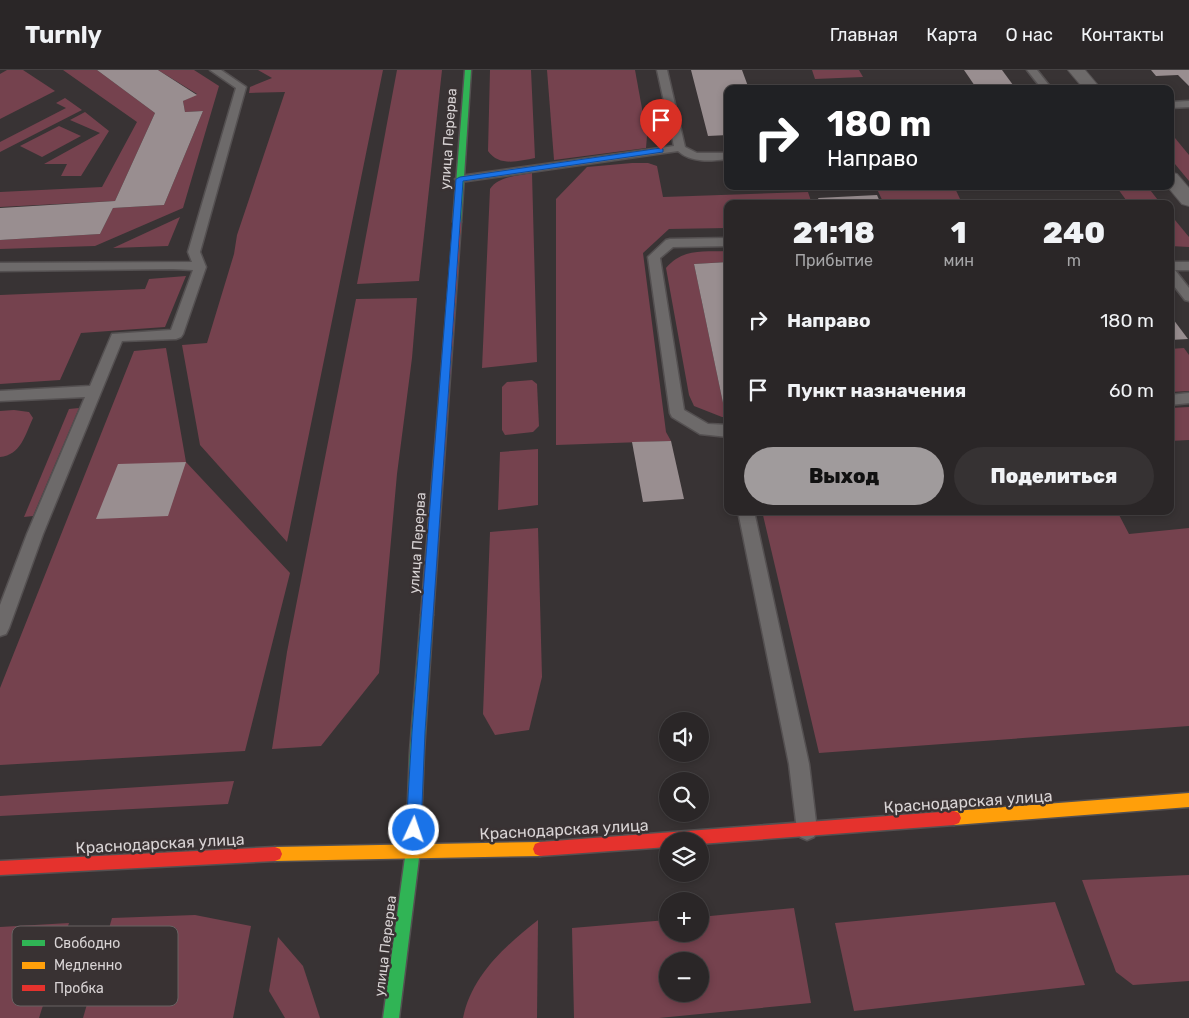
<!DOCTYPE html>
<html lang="ru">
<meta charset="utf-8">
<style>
body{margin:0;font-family:Rubik,sans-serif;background:#363233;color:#f1f3f6;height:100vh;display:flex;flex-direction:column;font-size:19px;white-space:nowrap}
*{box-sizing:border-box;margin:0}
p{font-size:16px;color:#a5a5a7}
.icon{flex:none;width:28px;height:28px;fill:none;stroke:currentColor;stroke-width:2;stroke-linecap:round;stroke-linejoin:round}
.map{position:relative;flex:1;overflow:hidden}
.details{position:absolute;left:724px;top:130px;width:450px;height:315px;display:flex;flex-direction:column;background:#2a2627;border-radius:10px;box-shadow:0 2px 8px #0003,0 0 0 1px #464344}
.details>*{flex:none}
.guide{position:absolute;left:724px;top:15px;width:450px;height:105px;border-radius:10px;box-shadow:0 2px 8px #0003,0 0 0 1px #464344;background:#202124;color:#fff;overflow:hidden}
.fabs{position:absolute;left:659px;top:642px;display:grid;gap:10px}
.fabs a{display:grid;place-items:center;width:50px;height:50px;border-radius:50%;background:#2a2627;box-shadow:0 2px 8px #0003,0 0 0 1px #464344;font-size:25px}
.pin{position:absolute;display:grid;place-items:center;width:42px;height:42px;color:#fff;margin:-51px -21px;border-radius:50% 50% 50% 0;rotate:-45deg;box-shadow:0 0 5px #0007}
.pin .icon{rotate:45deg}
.me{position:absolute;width:55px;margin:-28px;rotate:3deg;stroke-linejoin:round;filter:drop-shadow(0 0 4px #0008)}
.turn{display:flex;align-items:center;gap:18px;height:105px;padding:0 20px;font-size:22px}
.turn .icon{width:65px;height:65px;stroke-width:2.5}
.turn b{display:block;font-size:35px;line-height:42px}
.eta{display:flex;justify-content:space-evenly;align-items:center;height:85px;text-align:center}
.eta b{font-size:30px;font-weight:800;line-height:35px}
.action{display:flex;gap:10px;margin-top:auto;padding:10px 20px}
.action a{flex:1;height:58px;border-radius:30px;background:#a09b9c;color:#111;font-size:20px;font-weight:800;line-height:58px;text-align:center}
.action a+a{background:#363233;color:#f1f3f6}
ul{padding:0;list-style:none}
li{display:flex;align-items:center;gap:15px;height:70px;padding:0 20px}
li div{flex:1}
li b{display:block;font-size:19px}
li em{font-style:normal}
header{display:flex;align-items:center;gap:30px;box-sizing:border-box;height:70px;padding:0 25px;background:#2a2627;border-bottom:1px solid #464344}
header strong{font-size:24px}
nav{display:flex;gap:28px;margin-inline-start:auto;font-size:18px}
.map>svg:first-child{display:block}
.green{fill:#75424e;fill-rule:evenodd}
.building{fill:#998e90}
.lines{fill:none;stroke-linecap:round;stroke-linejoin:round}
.lane-casing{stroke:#545051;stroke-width:3}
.street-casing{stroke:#545051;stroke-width:2}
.fast-casing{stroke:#545051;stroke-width:3}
.slow-casing{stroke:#545051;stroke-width:3}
.jam-casing{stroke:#545051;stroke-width:3}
.lane{fill:#6d6a6a;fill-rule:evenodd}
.street{fill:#6d6a6a;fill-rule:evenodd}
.fast{fill:#30b455;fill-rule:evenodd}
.slow{fill:#ff9f0a;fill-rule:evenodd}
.jam{fill:#e5322d;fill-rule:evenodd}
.route{fill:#1a73e8;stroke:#114b97}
.labels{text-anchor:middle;stroke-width:5;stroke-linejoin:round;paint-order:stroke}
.street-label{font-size:14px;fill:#d8d3d4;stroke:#393233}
.near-street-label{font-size:16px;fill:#d8d3d4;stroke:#393233}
.key{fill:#393233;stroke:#696263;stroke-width:1}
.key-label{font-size:14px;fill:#d8d3d4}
</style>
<header>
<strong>Turnly</strong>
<nav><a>Главная</a><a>Карта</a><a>О нас</a><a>Контакты</a></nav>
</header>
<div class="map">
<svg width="1189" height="948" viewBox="0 0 1189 948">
<rect width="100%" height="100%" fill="#383334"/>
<g class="green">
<polygon points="7,0 23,0 55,21 0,49 0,4"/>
<polygon points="63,0 97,0 155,43 115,131 0,137 0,122 102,117 137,52"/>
<polygon points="158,0 194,0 219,16 183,138 95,176 0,179 0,170 100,164 113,138 164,135 203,41 185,42 183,31 197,24"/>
<polygon points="258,0 383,0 287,472 200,375 182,275 207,273 234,184 237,165 285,22 249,23 250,17 272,8"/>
<polygon points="397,0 442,0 419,211 357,214"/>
<path d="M490,0h41l4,88c-16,3 -36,9 -47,-7z"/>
<polygon points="547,0 635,0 647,66 646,78 554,90"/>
<polygon points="812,0 859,0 863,7 815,9"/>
<polygon points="65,28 82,40 0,82 0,72 66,38 56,33"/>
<polygon points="85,42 109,61 81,106 61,106 67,94 44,94 100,63 70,50"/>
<polygon points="59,56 81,66 42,87 20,76"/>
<polygon points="1170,62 1189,85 1189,111 1170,88"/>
<polygon points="632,93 648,93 657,96 663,127 808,122 812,134 728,134 727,158 669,159 643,183 666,362 671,371 556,375 556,129 587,97"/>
<path d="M532,103l5,189 -55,6 8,-179c8,-13 28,-13 42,-16z"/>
<polygon points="886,116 954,116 960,129 931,134 884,134 877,119"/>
<polygon points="1055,116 1147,116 1161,134 1129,134 1118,119 1057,120"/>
<polygon points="1170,144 1189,167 1189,177 1170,176"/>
<polygon points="180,147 168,176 113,178"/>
<path d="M727,181v11l-33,2 29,139h4v14h-5l-28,-11 -5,-11 -23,-127c17,-20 37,-16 61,-17z"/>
<polygon points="186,206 165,257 81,263 60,310 0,314 0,225 145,219 149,209"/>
<polygon points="417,228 412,288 397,404 379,603 321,676 272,679 287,582 356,229"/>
<polygon points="166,278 186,392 290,503 245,681 0,695 0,618 134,281"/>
<polygon points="1184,278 1189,285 1189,321 1170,322 1170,279"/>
<polygon points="532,310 537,314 539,356 533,362 505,365 502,360 502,317 507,312"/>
<polygon points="1189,337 1189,370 1170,371 1170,338"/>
<polygon points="79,338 33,446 24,447 69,339"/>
<path d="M14,340l15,2 4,6c-8,17 -12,37 -33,39v-46z"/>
<polygon points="538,379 538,435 498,440 500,382"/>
<polygon points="762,441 1117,441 1129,464 1189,458 1189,656 819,683"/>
<polygon points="538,458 542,607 529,660 495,665 483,644 490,462"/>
<polygon points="234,711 228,734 0,746 0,726"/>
<polygon points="1189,805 1189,911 1133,915 1116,902 1082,810"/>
<polygon points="1055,832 1085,915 854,941 835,853"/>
<path d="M794,838l17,95 -152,15h-85l-2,-90 95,-8 1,14h32v-17zM668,891h32v33h-32z"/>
<polygon points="195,845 251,856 233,948 83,948 112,848"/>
<path d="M538,850l-1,98h-74c8,-42 43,-73 75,-98z"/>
<polygon points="69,853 39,948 0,948 0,857"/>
<polygon points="278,867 303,896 320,948 285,948 269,921"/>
</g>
<g class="building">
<polygon points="97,0 158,0 197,25 183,31 185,42 203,41 164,135 113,138 100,164 0,170 0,138 115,131 155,43"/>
<polygon points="691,0 742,0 749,19 728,19 728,65 708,66"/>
<polygon points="964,0 1002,0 1016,19 977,19"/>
<polygon points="1151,0 1189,0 1189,16 1178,5 1156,6"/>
<polygon points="877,125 881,134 821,134 818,128"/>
<polygon points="728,192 728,333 723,333 694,194"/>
<polygon points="1170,245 1188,269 1170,270"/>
<polygon points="671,371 684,429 643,432 632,372"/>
<polygon points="186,392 168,446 96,449 118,394"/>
</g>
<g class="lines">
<defs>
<g id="lane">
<polygon points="210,0 221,0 246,17 200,182 206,197 183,264 181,267 176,269 122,271 43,464 9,558 6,564 0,566 0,535 27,464 85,327 0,331 0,321 90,316 112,264 171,260 193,200 173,199 0,201 0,193 192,192 188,182 236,18"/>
<path d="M657,0h10l18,77 12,6h31v6c-17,2 -37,4 -50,-8l-218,31 -5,-3 5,-3 214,-30z"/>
<polygon points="1027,0 1037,0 1052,19 1042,19"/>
<polygon points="1189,31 1189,37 1170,38 1170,32"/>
<polygon points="728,168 728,176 673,177 660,188 684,340 708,354 728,355 728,367 700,364 672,347 670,343 648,187 666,170 670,169"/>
<polygon points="1170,192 1189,192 1189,200 1175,200 1189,218 1189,231 1185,230 1170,211"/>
<polygon points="1189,323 1189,333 1170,335 1170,325"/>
<polygon points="738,441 754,441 809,694 817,760 814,767 807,770 800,767 797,760 789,694"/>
</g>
<g id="street">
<polygon points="1068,0 1085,0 1101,19 1084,19"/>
<polygon points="1170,102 1177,104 1189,118 1189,136 1182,134 1167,116 1170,116"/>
</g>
<g id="fast">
<polygon points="465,0 471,0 461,152 457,154 453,152"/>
<polygon points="427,539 431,541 433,545 424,681 420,780 399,948 383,948 406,780 410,681 421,545 423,541"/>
</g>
<g id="slow">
<polygon points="1189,723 1189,737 954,755 949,753 947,748 949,743 954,741"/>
<polygon points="540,772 545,774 547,779 545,784 540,786 275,791 270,789 268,784 270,779 275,777"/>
</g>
<g id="jam">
<polygon points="454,150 457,150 461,152 433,545 431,549 427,551 423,549 421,545"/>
<polygon points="954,741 959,743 961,748 959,753 954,755 700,774 700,771 668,771 668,777 540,786 535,784 533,779 535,774 540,772"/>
<polygon points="275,777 280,779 282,784 280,789 275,791 0,805 0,791"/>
</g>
</defs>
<use href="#lane" class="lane-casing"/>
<use href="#street" class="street-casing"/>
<use href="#fast" class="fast-casing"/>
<use href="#slow" class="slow-casing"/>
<use href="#jam" class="jam-casing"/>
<use href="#lane" class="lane"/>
<use href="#street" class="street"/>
<use href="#fast" class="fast"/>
<use href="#slow" class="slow"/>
<use href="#jam" class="jam"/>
</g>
<polygon class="route" points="661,78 663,79 663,82 463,111 425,662 421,760 419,765 414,767 408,765 406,760 412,662 456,109 460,107"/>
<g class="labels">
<g class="street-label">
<text transform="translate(448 69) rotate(-86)" y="5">улица Перерва</text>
<text transform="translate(417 473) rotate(-86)" y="5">улица Перерва</text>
<text transform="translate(385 876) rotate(-83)" y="5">улица Перерва</text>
</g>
<g class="near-street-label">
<text transform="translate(968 731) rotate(-4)" y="6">Краснодарская улица</text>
<text transform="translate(564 759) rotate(-3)" y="6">Краснодарская улица</text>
<text transform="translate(160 773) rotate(-3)" y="6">Краснодарская улица</text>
</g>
</g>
<rect x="12" y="856" width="166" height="80" rx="8" class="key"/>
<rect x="22" y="870" width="23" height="6" fill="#30b455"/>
<rect x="22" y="892" width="23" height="7" fill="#ff9f0a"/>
<rect x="22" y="915" width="23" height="6" fill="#e5322d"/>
<g class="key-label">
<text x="54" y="878">Свободно</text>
<text x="54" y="900">Медленно</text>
<text x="54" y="923">Пробка</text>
</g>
</svg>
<div class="fabs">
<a><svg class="icon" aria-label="sound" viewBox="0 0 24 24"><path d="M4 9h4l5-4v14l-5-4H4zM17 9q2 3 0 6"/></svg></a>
<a><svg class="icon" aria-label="search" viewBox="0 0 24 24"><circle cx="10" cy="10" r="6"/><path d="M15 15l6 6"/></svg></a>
<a><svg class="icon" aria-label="layers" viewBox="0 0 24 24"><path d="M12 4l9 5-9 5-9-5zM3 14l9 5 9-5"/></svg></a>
<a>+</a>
<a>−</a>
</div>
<div class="pin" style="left:661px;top:80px;background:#d93025"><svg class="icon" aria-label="arrive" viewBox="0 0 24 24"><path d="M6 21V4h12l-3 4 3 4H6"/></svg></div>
<svg class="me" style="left:414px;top:760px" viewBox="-20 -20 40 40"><circle r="17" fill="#1a73e8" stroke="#fff" stroke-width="3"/><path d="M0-11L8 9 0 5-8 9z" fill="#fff"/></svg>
<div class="guide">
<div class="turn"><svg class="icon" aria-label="right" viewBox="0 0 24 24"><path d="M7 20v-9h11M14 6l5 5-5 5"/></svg><div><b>180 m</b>Направо</div></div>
</div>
<section class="details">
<div class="eta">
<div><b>21:18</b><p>Прибытие</p></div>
<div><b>1</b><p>мин</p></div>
<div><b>240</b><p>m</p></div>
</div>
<ul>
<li><svg class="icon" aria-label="right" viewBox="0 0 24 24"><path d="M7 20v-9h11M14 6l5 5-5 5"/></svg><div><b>Направо</b></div><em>180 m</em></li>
<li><svg class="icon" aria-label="arrive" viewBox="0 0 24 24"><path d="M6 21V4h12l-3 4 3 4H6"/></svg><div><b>Пункт назначения</b></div><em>60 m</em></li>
</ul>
<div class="action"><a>Выход</a><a>Поделиться</a></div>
</section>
</div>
